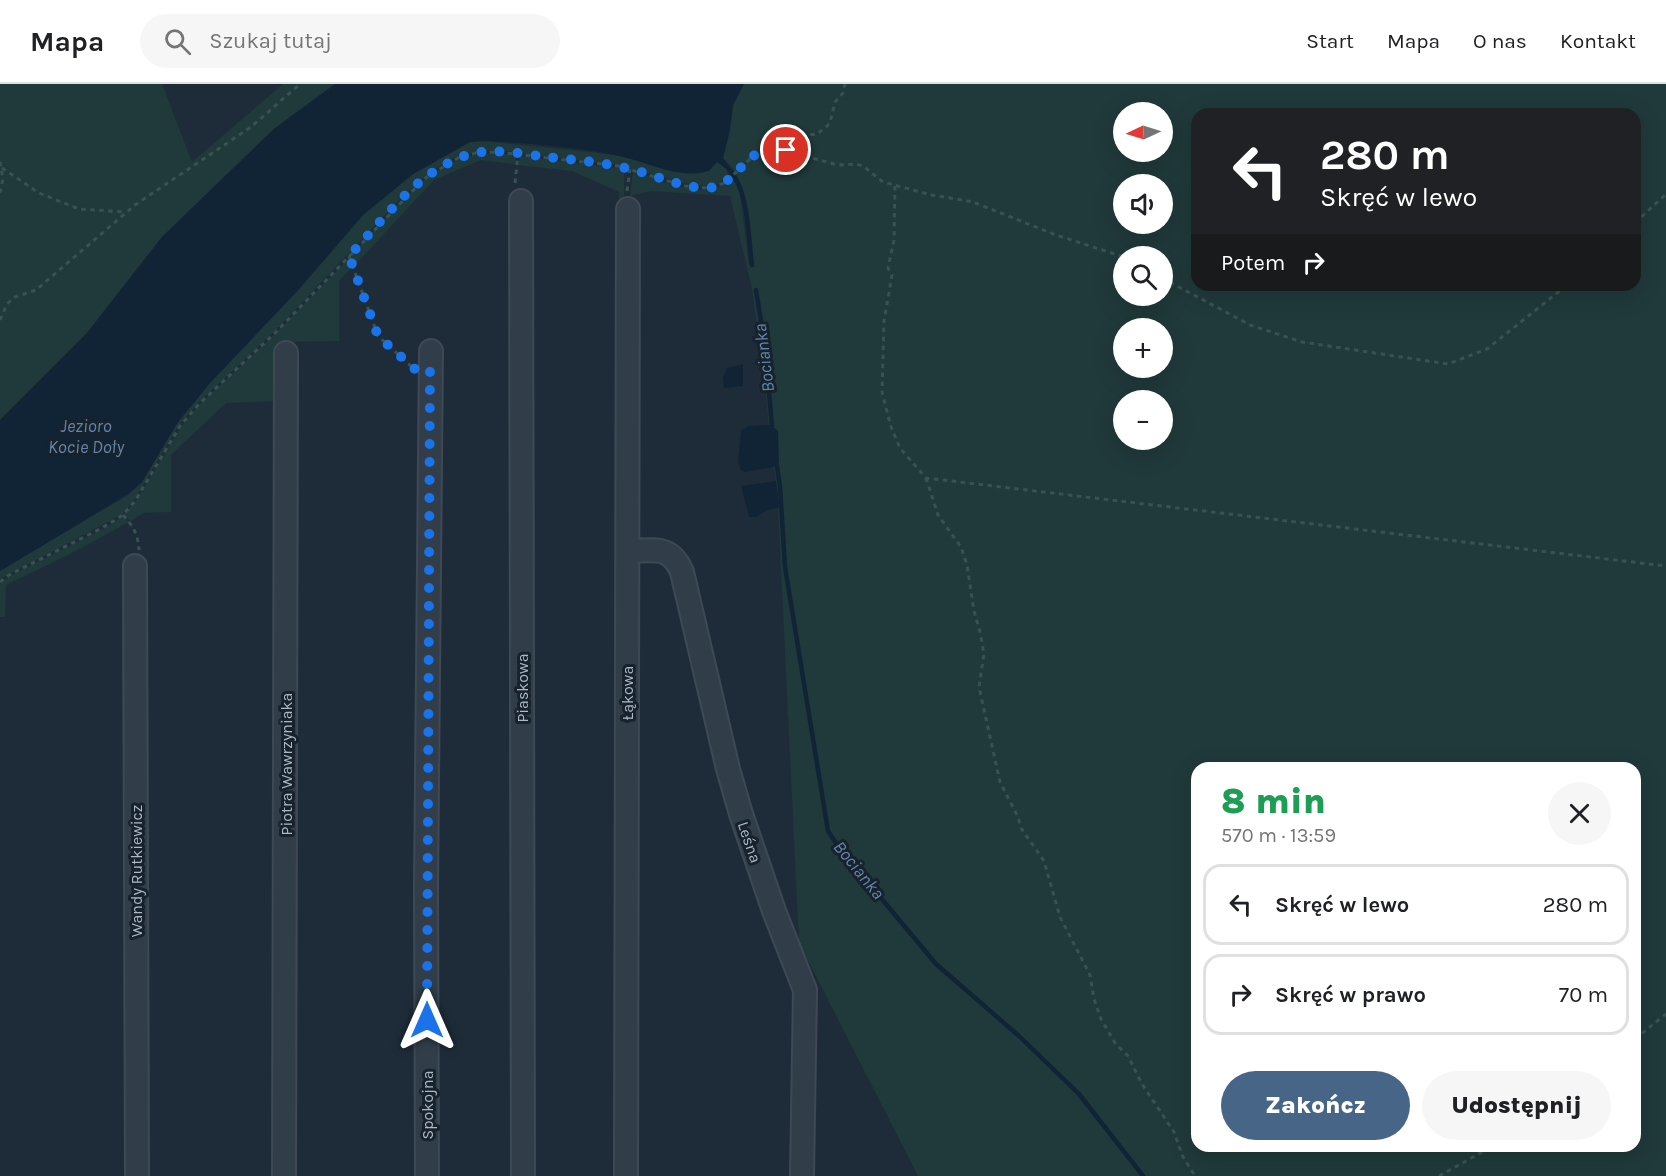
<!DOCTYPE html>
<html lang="pl">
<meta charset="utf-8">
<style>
body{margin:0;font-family:Karla,sans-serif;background:#f6f6f6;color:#202124;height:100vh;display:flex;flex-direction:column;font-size:22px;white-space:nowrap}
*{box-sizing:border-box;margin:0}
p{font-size:20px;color:#757577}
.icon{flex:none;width:33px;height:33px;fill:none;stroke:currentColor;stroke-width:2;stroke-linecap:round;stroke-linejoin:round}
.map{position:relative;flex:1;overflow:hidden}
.sheet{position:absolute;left:1191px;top:678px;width:450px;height:390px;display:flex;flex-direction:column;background:#fff;border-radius:18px;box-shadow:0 6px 24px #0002}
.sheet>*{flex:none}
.banner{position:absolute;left:1191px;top:24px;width:450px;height:183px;border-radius:18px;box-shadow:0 6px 24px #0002;background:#202124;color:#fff;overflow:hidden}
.needle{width:39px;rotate:266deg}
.fabs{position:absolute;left:1113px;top:18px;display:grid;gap:12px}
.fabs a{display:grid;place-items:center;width:60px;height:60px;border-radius:50%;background:#fff;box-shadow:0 6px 24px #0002;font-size:30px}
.pin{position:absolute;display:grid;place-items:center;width:51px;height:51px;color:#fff;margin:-26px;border:3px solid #fff;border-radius:50%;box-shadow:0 2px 6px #0007}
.me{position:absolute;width:66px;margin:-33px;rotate:0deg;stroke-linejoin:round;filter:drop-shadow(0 0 4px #0008)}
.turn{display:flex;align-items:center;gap:21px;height:126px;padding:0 30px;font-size:27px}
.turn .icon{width:78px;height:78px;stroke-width:2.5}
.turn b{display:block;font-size:42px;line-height:51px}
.then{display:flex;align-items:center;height:57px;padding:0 30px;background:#0003;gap:12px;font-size:22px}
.round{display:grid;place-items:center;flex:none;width:63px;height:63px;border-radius:32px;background:#f6f6f6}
.summary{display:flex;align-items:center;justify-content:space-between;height:102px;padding:0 30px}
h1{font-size:36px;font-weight:800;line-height:45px;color:#1e9e55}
.cta{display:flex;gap:12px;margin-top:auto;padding:12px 30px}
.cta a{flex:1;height:69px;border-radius:36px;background:#476587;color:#fff;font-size:24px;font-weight:800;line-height:69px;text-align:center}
.cta a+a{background:#f6f6f6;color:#202124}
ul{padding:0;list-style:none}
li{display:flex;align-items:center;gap:18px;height:81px;margin:0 12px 9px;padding:0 18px;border:3px solid #e0e0e0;border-radius:18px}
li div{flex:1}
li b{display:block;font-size:22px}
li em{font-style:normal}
header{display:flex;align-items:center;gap:36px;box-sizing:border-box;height:84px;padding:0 30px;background:#fff;border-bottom:2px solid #e0e0e0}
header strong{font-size:28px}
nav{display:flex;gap:33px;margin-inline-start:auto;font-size:21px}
.search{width:420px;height:54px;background:#f6f6f6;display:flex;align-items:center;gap:15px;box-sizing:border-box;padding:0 21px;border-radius:33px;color:#757577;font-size:22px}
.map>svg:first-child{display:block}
.green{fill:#20393a;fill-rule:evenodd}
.water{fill:#112436}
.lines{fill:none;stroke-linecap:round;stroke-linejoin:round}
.stream{stroke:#112436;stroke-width:4.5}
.minor-casing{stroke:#3e4955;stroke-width:26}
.path{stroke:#385252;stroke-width:3;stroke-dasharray:4.5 4.5;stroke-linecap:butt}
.minor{stroke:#313d49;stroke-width:22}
.route{stroke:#1a73e8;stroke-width:10;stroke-dasharray:0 18}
.labels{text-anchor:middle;stroke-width:6;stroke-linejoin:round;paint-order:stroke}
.street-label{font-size:16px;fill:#abb8c6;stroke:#17222d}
.water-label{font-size:18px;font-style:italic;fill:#6086a9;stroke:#17222d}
</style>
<header>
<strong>Mapa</strong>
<div class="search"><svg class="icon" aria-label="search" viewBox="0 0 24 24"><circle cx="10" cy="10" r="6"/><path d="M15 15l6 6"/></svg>Szukaj tutaj</div>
<nav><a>Start</a><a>Mapa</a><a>O nas</a><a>Kontakt</a></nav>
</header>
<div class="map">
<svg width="1666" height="1092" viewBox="0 0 1666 1092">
<rect width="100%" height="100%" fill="#1e2c39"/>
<g class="green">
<polygon points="0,0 162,0 192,78 283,0 335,0 274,45 162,153 87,249 0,336"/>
<path d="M744,0h922v1092h-748l-119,-233 -21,-435 1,-5 -5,-36 3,-1 -5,-40 -3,-1 -6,-58 -11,-78 -22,-93 -79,-5 -21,5 3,-25c28,9 75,33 99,7l5,5 3,11 9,71 4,-1 -10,-75 -10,-20 -10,-11 10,-53zM1124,28h38v40h-38zM1197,30h438v171h-438zM1124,100h38v40h-38zM1124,172h38v40h-38zM1124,244h38v40h-38zM1124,316h38v40h-38zM1197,684h438v378h-438z"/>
<polygon points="485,57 618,71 639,77 717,78 725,84 729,91 718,100 696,102 618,81 497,66 475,68 458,72 438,83 406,109 276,246 198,319 179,341 134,416 123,430 0,495 0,487 128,411 142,398 178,338 210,299 300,204 363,131 413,90 470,58"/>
<path d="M497,69l20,2 -2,9 -34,-4 -47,20 -80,86 -3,-10c30,-32 67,-82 109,-97 12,-4 24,-5 37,-6z"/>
<polygon points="520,72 624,85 624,111 619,130 619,108 572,87 518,81"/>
<polygon points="349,174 352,183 339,197 339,257 280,258 279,317 226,319 171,371 171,428 144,429 130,437 124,430 136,417 181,343 199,321 277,248"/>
<polygon points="123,432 129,438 70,470 6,501 5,533 0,533 0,499 10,492 102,446"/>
</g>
<g class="water">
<path d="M335,0h409l-11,21 -3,25 -7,28 6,8v3l-4,-1 -8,-6 -8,9c-31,9 -60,-9 -90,-15 -43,-9 -91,-13 -134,-15l-15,1 -57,32 -50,41 -63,73 -90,95 -32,39 -36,60 -14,12 -128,77v-151l87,-87 75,-96 112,-108z"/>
<polygon points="743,280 743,302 724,304 723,293 727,284"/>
<polygon points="766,341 772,342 778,347 779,379 774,383 745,388 741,386 738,378 741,346 749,342"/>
<polygon points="776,397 779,419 778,424 768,426 755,433 749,433 741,402"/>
</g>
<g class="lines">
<g class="stream">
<path d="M729,85c20,22 19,67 23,96"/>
<polyline points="756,206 765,262 772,342"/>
<polyline points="777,382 780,403 785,483 828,747 840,765 936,880 1019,952 1079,1010 1143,1092"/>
</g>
<defs>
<g id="minor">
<polyline points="521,117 523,1092"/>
<path d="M628,467c26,0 42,-7 54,21l46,197 13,45 33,97 31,79 -3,186"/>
<polyline points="135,482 137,1092"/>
<polyline points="284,1092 286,269"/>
<polyline points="427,1092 426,802 431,267"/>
<polyline points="626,1092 628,125"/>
</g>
</defs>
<use href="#minor" class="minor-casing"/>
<g class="path">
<polyline points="788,66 809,51 817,50 826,43 830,39 835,18 843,9 845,0"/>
<polyline points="0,78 3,95 0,109"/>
<polyline points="2,84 39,109 79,125 125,128"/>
<polyline points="515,99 518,70"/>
<polyline points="895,102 894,156 888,184 892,191 884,237 882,308 891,343 900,364 926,394 1666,482"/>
<polyline points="627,107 630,85"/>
<polyline points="1635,139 1666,110"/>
<polyline points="349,172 378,252 412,283"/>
<polyline points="1162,194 1250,241 1302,258 1448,280 1487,265 1567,201"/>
<polyline points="0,236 7,220 15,213 36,206 135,121 251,43 300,0"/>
<polyline points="926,394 938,431 961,463 967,481 974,527 980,548 984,570 979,603 1000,698 1018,733 1021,744 1044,777 1060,833 1090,891 1094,915 1101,935 1115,959 1128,972 1142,1000 1174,1048 1183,1073 1195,1092"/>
<path d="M123,431c10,11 15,19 16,35"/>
<polyline points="0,498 9,491 102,444 123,431 135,417 180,342 199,320 276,248 422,97 431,90 458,74 476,69 497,68 618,82 685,102 707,104 725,99 754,71 764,66 775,64 838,81 856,80 863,82 883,98 932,111 973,118 1056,151 1124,173"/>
<polyline points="1635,955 1666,930"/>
<polyline points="1439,1092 1493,1062"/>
</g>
<use href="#minor" class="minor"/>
</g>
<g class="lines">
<path class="route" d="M427,936l3,-650h-14l-38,-34 -29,-80c26,-27 53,-63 84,-84 13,-8 27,-16 42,-19 23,-4 49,1 72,4 27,3 55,5 82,12 25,5 49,18 75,19 37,1 38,-47 82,-38"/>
</g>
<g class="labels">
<g class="street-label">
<text transform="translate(522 604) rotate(-90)" y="6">Piaskowa</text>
<text transform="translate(627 609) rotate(-90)" y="6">Łąkowa</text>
<text transform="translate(286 680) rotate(-90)" y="6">Piotra Wawrzyniaka</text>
<text transform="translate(750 758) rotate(71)" y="6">Leśna</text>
<text transform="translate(136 787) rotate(-90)" y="6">Wandy Rutkiewicz</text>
<text transform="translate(427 1021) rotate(-90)" y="6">Spokojna</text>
</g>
<g class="water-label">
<text transform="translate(764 274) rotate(-97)" y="6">Bocianka</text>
<text x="86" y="348">Jezioro<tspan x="86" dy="21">Kocie Doły</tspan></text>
<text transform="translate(859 786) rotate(51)" y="6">Bocianka</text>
</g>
</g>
</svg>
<div class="fabs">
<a><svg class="needle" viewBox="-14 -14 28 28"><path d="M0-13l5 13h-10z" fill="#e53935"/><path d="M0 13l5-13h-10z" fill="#757577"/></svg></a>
<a><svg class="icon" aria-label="sound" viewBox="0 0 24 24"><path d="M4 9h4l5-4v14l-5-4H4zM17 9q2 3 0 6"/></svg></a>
<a><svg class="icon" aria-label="search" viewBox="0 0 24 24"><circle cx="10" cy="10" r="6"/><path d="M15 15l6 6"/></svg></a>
<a>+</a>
<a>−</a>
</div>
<div class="pin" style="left:786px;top:66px;background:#d93025"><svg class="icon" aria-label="arrive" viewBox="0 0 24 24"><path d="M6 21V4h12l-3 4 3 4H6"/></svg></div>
<svg class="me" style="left:427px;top:936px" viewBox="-20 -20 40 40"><path d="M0-17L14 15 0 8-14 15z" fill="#1a73e8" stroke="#fff" stroke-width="4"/></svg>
<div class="banner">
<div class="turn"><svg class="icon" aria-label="left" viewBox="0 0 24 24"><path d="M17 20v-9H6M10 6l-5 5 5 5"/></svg><div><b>280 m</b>Skręć w lewo</div></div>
<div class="then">Potem<svg class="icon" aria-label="right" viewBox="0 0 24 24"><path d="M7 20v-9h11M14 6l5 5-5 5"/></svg></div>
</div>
<section class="sheet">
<div class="summary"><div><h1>8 min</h1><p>570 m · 13:59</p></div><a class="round"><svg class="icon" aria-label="close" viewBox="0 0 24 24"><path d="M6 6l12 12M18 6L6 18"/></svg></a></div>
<ul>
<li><svg class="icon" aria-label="left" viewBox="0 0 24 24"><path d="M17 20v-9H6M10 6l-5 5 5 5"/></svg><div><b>Skręć w lewo</b></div><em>280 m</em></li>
<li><svg class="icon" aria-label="right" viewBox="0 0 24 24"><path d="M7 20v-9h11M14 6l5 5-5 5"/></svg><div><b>Skręć w prawo</b></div><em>70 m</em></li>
</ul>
<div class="cta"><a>Zakończ</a><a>Udostępnij</a></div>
</section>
</div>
